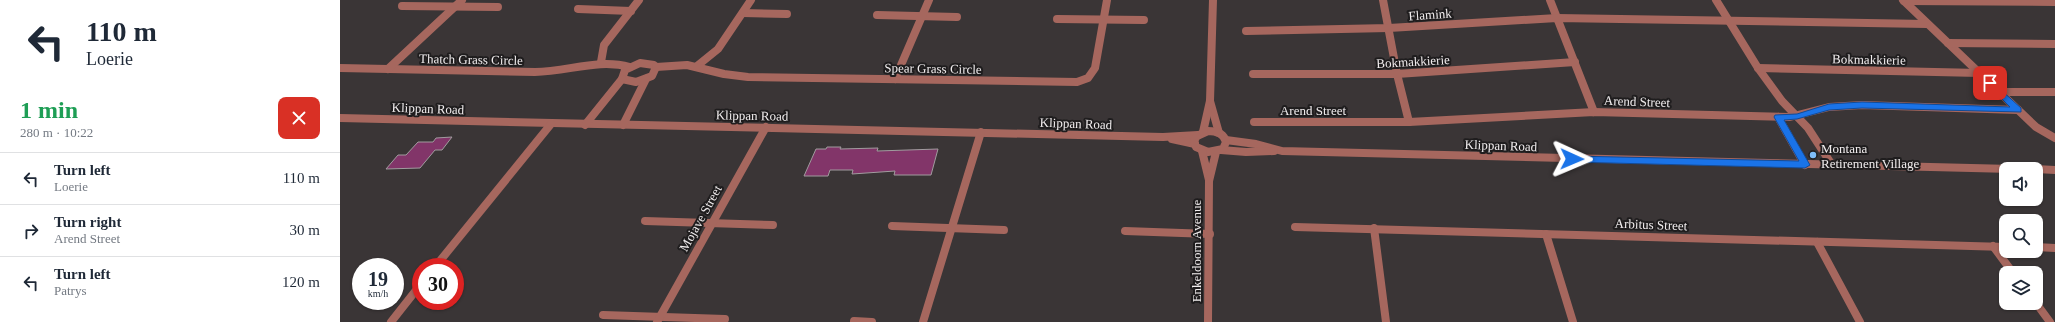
<!DOCTYPE html>
<meta charset="utf-8">
<style>
body{margin:0;font-family:Georgia,serif;background:#f2f2f3;color:#1f2937;height:100vh;display:flex;flex-direction:column;font-size:15px;white-space:nowrap}
*{box-sizing:border-box;margin:0}
p{font-size:13px;color:#747a83}
.icon{flex:none;width:22px;height:22px;fill:none;stroke:currentColor;stroke-width:2;stroke-linecap:round;stroke-linejoin:round}
.map{position:relative;flex:1;overflow:hidden}
.panel{display:flex;flex-direction:column;background:#fff;width:340px}
.panel>*{flex:none}
.banner{background:#fff;color:#1f2937;overflow:hidden}
.controls{position:absolute;left:1659px;top:162px;display:grid;gap:8px}
.controls a{display:grid;place-items:center;width:44px;height:44px;border-radius:8px;background:#fff;box-shadow:0 1px 3px #0004;font-size:20px}
.speed{position:absolute;left:12px;top:258px;display:flex;gap:8px;font-size:20px;font-weight:700;text-align:center}
.speed>*{display:grid;place-content:center;width:52px;height:52px;border-radius:50%;background:#fff;box-shadow:0 1px 3px #0004;line-height:1}
.speed small{font-size:10px;font-weight:400}
.speed .limit{border:6px solid #d22;background:#fff;color:#111}
.pin{position:absolute;display:grid;place-items:center;width:34px;height:34px;color:#fff;margin:-17px;border-radius:8px;box-shadow:0 2px 6px #0006}
.me{position:absolute;width:44px;margin:-22px;rotate:91deg;stroke-linejoin:round;filter:drop-shadow(0 0 3px #0008)}
.turn{display:flex;align-items:center;gap:14px;height:84px;padding:0 20px;font-size:18px}
.turn .icon{width:52px;height:52px;stroke-width:2.5}
.turn b{display:block;font-size:28px;line-height:34px}
.round{display:grid;place-items:center;flex:none;width:42px;height:42px;border-radius:8px;background:#f2f2f3}
.overview{display:flex;align-items:center;justify-content:space-between;height:68px;padding:0 20px}
h1{font-size:24px;font-weight:800;line-height:30px;color:#1e9e55}
ul{padding:0;list-style:none}
li{display:flex;align-items:center;gap:12px;height:52px;padding:0 20px;border-top:1px solid #e0e1e3}
li div{flex:1}
li b{display:block;font-size:15px}
li em{font-style:normal}
main{display:flex;flex:1;min-height:0}
.map>svg:first-child{display:block}
.building{fill:#823569;stroke:#a19c9f}
.lines{fill:none;stroke-linecap:round;stroke-linejoin:round}
.minor{stroke:#a6675e;stroke-width:8}
.tertiary{stroke:#a6675e;stroke-width:8}
.route{fill:#1a73e8;stroke:#114b97}
.poi-dot{fill:#7ebdf9;stroke:#1f1d1e;stroke-width:1.5}
.labels{text-anchor:middle;stroke-width:4;stroke-linejoin:round;paint-order:stroke}
.street-label{font-size:13px;fill:#f1edee;stroke:#1f1d1e}
.poi-label{font-size:13px;fill:#f1edee;stroke:#1f1d1e;text-anchor:start}
</style>
<main>
<section class="panel">
<div class="banner">
<div class="turn"><svg class="icon" aria-label="left" viewBox="0 0 24 24"><path d="M17 20v-9H6M10 6l-5 5 5 5"/></svg><div><b>110 m</b>Loerie</div></div>
</div>
<div class="overview"><div><h1>1 min</h1><p>280 m · 10:22</p></div><a class="round" style="background:#d93025;color:#fff"><svg class="icon" aria-label="close" viewBox="0 0 24 24"><path d="M6 6l12 12M18 6L6 18"/></svg></a></div>
<ul>
<li><svg class="icon" aria-label="left" viewBox="0 0 24 24"><path d="M17 20v-9H6M10 6l-5 5 5 5"/></svg><div><b>Turn left</b><p>Loerie</p></div><em>110 m</em></li>
<li><svg class="icon" aria-label="right" viewBox="0 0 24 24"><path d="M7 20v-9h11M14 6l5 5-5 5"/></svg><div><b>Turn right</b><p>Arend Street</p></div><em>30 m</em></li>
<li><svg class="icon" aria-label="left" viewBox="0 0 24 24"><path d="M17 20v-9H6M10 6l-5 5 5 5"/></svg><div><b>Turn left</b><p>Patrys</p></div><em>120 m</em></li>
</ul>
</section>
<div class="map">
<svg width="1715" height="322" viewBox="0 0 1715 322">
<rect width="100%" height="100%" fill="#3a3536"/>
<g class="building">
<polygon points="112,137 102,150 95,150 80,168 46,169 58,155 66,155 78,142 93,142 96,138"/>
<polygon points="487,147 501,147 500,149 538,148 537,151 598,149 591,175 554,175 555,171 512,174 513,170 490,170 488,176 464,176 476,149 486,149"/>
</g>
<g class="lines">
<g class="minor">
<polyline points="1043,0 1057,74 1069,122"/>
<polyline points="1210,0 1254,112"/>
<polyline points="1376,0 1418,68 1442,101 1468,128 1492,165"/>
<polyline points="1563,0 1696,127 1715,138"/>
<polyline points="1564,1 1715,2"/>
<polyline points="62,6 158,7"/>
<polyline points="238,9 291,11"/>
<polyline points="403,13 447,14"/>
<polyline points="537,15 617,17"/>
<polyline points="717,19 804,20"/>
<polyline points="906,31 1049,28 1217,18 1587,24"/>
<polyline points="1608,43 1715,44"/>
<polyline points="261,62 264,45 299,0"/>
<polygon points="300,63 314,65 316,67 312,76 296,82 282,79 285,70"/>
<polyline points="357,66 378,49 411,0"/>
<polyline points="316,67 347,65 384,74 408,77 737,82 748,78 755,68 767,0"/>
<path d="M0,68l195,4c33,0 62,-14 95,-5"/>
<polyline points="1418,68 1640,73"/>
<polyline points="48,69 122,0"/>
<polyline points="913,74 1057,74 1235,62"/>
<polyline points="555,79 589,0"/>
<polyline points="1660,92 1715,92"/>
<polyline points="1438,117 1465,165"/>
<polyline points="0,118 823,137 858,135"/>
<polyline points="914,122 1069,122 1254,112 1450,117 1489,107 1522,105 1678,110"/>
<polyline points="245,125 282,79"/>
<polyline points="283,125 306,79"/>
<polyline points="832,139 855,144"/>
<polyline points="886,140 916,144 942,151 1672,169"/>
<polyline points="881,150 906,152 934,151"/>
<polyline points="1696,169 1715,170"/>
<polyline points="305,221 433,225"/>
<polyline points="552,226 664,230"/>
<polyline points="955,227 1666,247"/>
<polyline points="1034,228 1046,322"/>
<polyline points="785,231 870,234"/>
<polyline points="1206,234 1233,322"/>
<polyline points="1477,242 1520,322"/>
<polyline points="1653,246 1673,273"/>
<polyline points="1696,247 1715,248"/>
<polyline points="95,267 211,124"/>
<polyline points="1696,303 1710,322"/>
<polyline points="263,315 385,319"/>
<polyline points="514,321 532,322"/>
<polyline points="51,322 81,284"/>
<polyline points="317,322 426,127"/>
<polyline points="583,322 641,132"/>
</g>
<g class="tertiary">
<polyline points="870,101 879,133"/>
<path d="M868,131c8,0 16,2 18,11l-3,7 -15,3 -12,-5 -2,-6 3,-5z"/>
<polyline points="863,132 870,101 873,0"/>
<polyline points="862,151 869,180"/>
<polyline points="868,322 869,181 876,152"/>
</g>
</g>
<polygon class="route" points="1650,80 1681,108 1681,112 1522,108 1489,110 1457,119 1444,120 1470,165 1465,168 1232,162 1228,159 1232,156 1459,161 1434,117 1435,115 1457,114 1489,104 1522,102 1670,107 1647,84 1647,81"/>
<circle class="poi-dot" cx="1473" cy="155" r="4"/>
<g class="labels">
<g class="street-label">
<text transform="translate(1090 14) rotate(-4)" y="5">Flamink</text>
<text transform="translate(131 59) rotate(1)" y="5">Thatch Grass Circle</text>
<text transform="translate(1529 59) rotate(1)" y="5">Bokmakkierie</text>
<text transform="translate(1073 61) rotate(-3)" y="5">Bokmakkierie</text>
<text transform="translate(593 68) rotate(1)" y="5">Spear Grass Circle</text>
<text transform="translate(1297 101) rotate(2)" y="5">Arend Street</text>
<text transform="translate(88 108) rotate(2)" y="5">Klippan Road</text>
<text x="973" y="115">Arend Street</text>
<text transform="translate(412 115) rotate(1)" y="5">Klippan Road</text>
<text transform="translate(736 123) rotate(2)" y="5">Klippan Road</text>
<text transform="translate(1161 145) rotate(2)" y="5">Klippan Road</text>
<text transform="translate(360 218) rotate(-61)" y="5">Mojave Street</text>
<text transform="translate(1311 224) rotate(2)" y="5">Arbitus Street</text>
<text transform="translate(856 251) rotate(-90)" y="5">Enkeldoorn Avenue</text>
</g>
<g class="poi-label">
<text x="1481" y="153">Montana<tspan x="1481" dy="15">Retirement Village</tspan></text>
</g>
</g>
</svg>
<div class="controls">
<a><svg class="icon" aria-label="sound" viewBox="0 0 24 24"><path d="M4 9h4l5-4v14l-5-4H4zM17 9q2 3 0 6"/></svg></a>
<a><svg class="icon" aria-label="search" viewBox="0 0 24 24"><circle cx="10" cy="10" r="6"/><path d="M15 15l6 6"/></svg></a>
<a><svg class="icon" aria-label="layers" viewBox="0 0 24 24"><path d="M12 4l9 5-9 5-9-5zM3 14l9 5 9-5"/></svg></a>
</div>
<div class="speed"><div>19<small>km/h</small></div><div class="limit">30</div></div>
<div class="pin" style="left:1650px;top:83px;background:#d93025"><svg class="icon" aria-label="arrive" viewBox="0 0 24 24"><path d="M6 21V4h12l-3 4 3 4H6"/></svg></div>
<svg class="me" style="left:1232px;top:159px" viewBox="-20 -20 40 40"><path d="M0-17L14 15 0 8-14 15z" fill="#1a73e8" stroke="#fff" stroke-width="4"/></svg>
</div>
</main>
